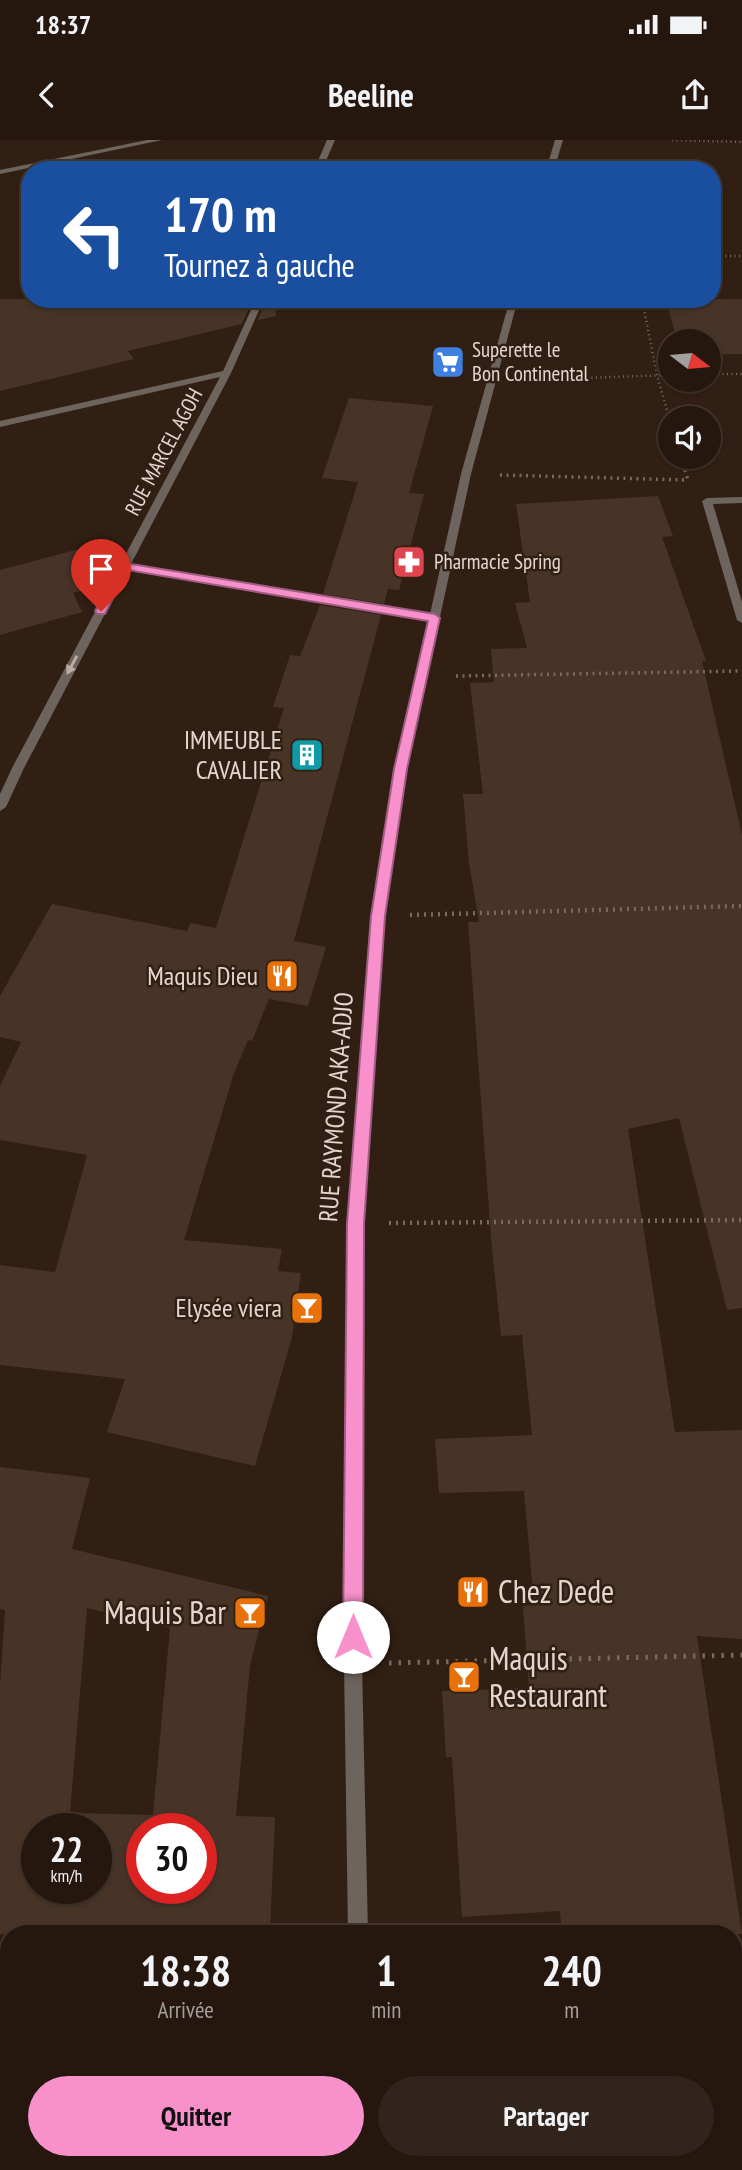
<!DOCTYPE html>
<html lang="fr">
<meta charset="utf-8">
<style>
body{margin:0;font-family:"PT Sans Narrow",sans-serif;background:#31241c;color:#f1f3f6;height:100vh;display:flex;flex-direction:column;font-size:26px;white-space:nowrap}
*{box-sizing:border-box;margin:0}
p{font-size:23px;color:#a39f9e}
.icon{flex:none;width:38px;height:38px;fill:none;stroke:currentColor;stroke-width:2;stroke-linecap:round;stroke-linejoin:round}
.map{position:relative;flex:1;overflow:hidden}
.panel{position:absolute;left:0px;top:1785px;width:742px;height:245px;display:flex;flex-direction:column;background:#25170e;border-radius:28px 28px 0 0;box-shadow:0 2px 5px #0004,0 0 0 2px #42362e}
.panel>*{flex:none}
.hud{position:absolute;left:21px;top:21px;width:700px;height:147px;border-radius:28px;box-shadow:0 2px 5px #0004,0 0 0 2px #42362e;background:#1a4fa0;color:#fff;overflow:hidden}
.needle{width:46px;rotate:106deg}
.controls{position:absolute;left:658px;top:189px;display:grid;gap:14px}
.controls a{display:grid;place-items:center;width:63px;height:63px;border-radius:50%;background:#25170e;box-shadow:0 2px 5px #0004,0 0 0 2px #42362e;font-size:35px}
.speed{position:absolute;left:21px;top:1673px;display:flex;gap:14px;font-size:35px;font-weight:700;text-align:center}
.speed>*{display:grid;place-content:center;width:91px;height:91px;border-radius:50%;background:#25170e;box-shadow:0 2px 5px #0004,0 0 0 2px #42362e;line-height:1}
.speed small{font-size:18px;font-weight:400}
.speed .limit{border:10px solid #d22;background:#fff;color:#111}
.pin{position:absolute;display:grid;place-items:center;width:60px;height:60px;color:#fff;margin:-72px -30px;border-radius:50% 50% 50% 0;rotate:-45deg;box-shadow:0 0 7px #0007}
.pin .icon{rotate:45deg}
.me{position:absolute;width:77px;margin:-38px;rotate:0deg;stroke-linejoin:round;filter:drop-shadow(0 0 5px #0008)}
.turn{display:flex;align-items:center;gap:24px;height:147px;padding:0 28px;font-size:32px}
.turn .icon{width:91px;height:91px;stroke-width:2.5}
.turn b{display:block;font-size:49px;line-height:60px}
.eta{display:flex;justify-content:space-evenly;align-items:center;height:119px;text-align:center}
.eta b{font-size:42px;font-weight:800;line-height:49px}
.cta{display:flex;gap:14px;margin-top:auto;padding:14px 28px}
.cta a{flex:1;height:80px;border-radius:42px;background:#f890cb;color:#111;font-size:28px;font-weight:800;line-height:80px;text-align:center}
.cta a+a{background:#31241c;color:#f1f3f6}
.status{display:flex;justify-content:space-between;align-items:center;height:49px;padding:0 35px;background:#25170e;direction:ltr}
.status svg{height:19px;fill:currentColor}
header{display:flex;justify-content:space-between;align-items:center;height:91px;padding:0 28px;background:#25170e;font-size:32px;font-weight:800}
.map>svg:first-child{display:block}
.building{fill:#483427;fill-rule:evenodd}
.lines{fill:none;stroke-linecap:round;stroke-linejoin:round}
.path-far3{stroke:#79695f;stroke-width:2.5;stroke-dasharray:1 3.5;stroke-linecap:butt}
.path-far2{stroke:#79695f;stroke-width:3.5;stroke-dasharray:2 4.5;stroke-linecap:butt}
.path-far1{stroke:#79695f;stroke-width:4.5;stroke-dasharray:2 5;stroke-linecap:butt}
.path{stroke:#79695f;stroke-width:5;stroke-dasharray:2.5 7;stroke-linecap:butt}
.street{fill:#6d645d;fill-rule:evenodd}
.oneway{fill:#baaea7}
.route{fill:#f890cb;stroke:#a15e84;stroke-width:2}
.labels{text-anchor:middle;stroke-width:5;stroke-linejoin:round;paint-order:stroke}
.far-poi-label{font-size:21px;fill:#e3d6cf;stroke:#311f13;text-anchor:start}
.far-street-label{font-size:21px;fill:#e3d6cf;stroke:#311f13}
.poi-label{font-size:26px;fill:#e3d6cf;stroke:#311f13;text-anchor:end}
.street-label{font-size:26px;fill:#e3d6cf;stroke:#311f13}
.near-poi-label{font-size:32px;fill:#e3d6cf;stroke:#311f13;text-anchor:start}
</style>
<div class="status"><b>18:37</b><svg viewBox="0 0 49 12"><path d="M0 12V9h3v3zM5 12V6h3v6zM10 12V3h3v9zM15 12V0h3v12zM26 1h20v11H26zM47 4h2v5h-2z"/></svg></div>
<header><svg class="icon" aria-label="back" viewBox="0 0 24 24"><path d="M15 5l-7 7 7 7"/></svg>Beeline<svg class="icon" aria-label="share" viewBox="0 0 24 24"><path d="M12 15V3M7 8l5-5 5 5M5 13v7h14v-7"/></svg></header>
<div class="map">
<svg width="742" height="2030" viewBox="0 0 742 2030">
<rect width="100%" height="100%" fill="#311f13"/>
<g class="building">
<polygon points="0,159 253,159 242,184 128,211 134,219 0,251"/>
<polygon points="266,159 274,159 276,176 258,180"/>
<polygon points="666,159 742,159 742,214 709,214 709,201 677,201"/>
<polygon points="349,258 433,266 409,353 424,354 399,450 388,449 384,464 323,454 358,342 322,338"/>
<polygon points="658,356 673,396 662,397 706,521 702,521 742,695 742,1168 727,1170 679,978 628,989 675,1292 742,1290 742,1499 697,1496 742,1794 562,1794 560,1771 462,1777 452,1617 446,1617 442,1551 529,1548 523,1466 534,1465 524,1351 439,1353 435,1299 532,1295 522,1195 501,1196 491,1098 468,782 479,782 469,723 463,654 483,654 470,543 494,542 491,509 527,508 515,463 530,462 516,364"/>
<polygon points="83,408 103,445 73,453 82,472 0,495 0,430"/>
<polygon points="320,465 381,475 294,801 326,807 308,866 269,859 252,901 248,900 233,936 184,1100 282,1109 278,1131 301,1133 292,1197 255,1326 107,1292 125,1239 0,1225 0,1125 55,1132 87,1015 0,1000 0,946 21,902 0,897 0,856 52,764 187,791 190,783 216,788 284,568 273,567 290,515 300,516"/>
<path d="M0,1327l90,11 -18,71 196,47 -18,69 -14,151 39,1 -5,117h-270v-249l5,-75 -5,-1zM87,1468l83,20 -17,187 -83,-2zM37,1689h59v59h-59zM142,1689h59v59h-59z"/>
</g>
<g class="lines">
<g class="path-far3">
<polyline points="672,0 742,2"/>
<polyline points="712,116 742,116"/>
<polyline points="642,159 657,235 670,281"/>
<polyline points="709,234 742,234"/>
<polyline points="524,240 670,235"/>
<polyline points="681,317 685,332"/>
</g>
<g class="path-far2">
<polyline points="685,330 688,340"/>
<polyline points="500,335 687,340"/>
<polyline points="456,536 742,531"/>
</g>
<g class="path-far1">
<polyline points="410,775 742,766"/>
<polyline points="389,1083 742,1080"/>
</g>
<polyline class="path" points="389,1523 742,1515"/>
<g class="street">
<polygon points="147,0 162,0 0,34 0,30"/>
<polygon points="327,0 335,0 322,30 314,30"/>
<polygon points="555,0 563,0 554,30 546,30"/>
<polygon points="256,159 264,159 231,233 131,424 430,474 461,334 510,159 518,159 471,334 407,629 384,776 362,1084 362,1524 368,1794 348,1794 344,1524 348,1084 372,776 395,629 429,480 128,430 24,628 6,667 0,671 0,654 12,628 220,237 0,287 0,281 223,231"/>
<polygon points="742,357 742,363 713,364 742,462 742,483 737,480 702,361 707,358"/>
<rect x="361" y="2021" width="20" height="9"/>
</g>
</g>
<defs><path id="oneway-solid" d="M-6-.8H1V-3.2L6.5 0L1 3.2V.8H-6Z" transform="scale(1.75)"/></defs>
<use class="oneway" href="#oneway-solid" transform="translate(72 525) rotate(118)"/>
<polygon class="route" points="125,423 435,474 440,478 407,629 385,776 364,1084 363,1497 360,1504 353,1507 346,1504 343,1497 347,1084 371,776 394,629 428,481 128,430 105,474 97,474 95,471 119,426"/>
<defs>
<symbol id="supermarket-square" viewBox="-11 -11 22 22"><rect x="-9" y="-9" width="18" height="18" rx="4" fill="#3f7fe0" stroke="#311f13"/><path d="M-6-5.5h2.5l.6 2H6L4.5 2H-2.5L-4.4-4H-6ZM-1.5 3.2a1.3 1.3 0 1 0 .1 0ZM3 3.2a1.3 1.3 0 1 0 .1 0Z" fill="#fff"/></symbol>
<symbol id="pharmacy-square" viewBox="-11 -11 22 22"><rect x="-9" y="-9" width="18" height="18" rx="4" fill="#e0444e" stroke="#311f13"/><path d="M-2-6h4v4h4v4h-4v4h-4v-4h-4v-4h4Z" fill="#fff"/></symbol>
<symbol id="building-square" viewBox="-11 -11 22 22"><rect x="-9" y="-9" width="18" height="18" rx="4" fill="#0f9aa8" stroke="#311f13"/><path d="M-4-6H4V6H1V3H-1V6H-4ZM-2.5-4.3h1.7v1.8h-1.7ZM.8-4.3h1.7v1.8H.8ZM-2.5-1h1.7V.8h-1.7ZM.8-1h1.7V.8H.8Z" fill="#fff"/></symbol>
<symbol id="restaurant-square" viewBox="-11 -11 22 22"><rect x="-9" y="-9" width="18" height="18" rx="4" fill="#e8710a" stroke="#311f13"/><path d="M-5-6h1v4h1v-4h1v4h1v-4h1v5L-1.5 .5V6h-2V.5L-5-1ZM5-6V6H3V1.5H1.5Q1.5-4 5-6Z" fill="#fff"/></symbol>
<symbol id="bar-square" viewBox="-11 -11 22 22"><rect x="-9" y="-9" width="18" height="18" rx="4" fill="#e8710a" stroke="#311f13"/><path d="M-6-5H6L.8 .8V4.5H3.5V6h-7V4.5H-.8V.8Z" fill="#fff"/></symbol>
</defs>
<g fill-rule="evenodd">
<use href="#supermarket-square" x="429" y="203" width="38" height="38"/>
<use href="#pharmacy-square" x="390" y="403" width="38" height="38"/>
<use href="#building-square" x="288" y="596" width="38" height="38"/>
<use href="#restaurant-square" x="263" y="817" width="38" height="38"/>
<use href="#bar-square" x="288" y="1149" width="38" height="38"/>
<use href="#restaurant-square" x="454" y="1433" width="38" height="38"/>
<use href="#bar-square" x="231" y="1454" width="38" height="38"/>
<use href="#bar-square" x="445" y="1518" width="38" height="38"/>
</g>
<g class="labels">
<g class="far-poi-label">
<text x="472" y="217">Superette le<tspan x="472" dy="24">Bon Continental</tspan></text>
<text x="434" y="429">Pharmacie Spring</text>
</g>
<g class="far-street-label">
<text transform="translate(164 312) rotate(-62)" y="7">RUE MARCEL AGOH</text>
</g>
<g class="poi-label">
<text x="282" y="609">IMMEUBLE<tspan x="282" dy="30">CAVALIER</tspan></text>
<text x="258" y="845">Maquis Dieu</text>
<text x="282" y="1177">Elysée viera</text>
</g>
<g class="street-label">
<text transform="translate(336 967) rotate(-86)" y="9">RUE RAYMOND AKA-ADJO</text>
</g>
<g class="near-poi-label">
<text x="498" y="1463">Chez Dede</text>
<text x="226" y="1484" text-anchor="end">Maquis Bar</text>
<text x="489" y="1530">Maquis<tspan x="489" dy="37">Restaurant</tspan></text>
</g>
</g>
</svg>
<div class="controls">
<a><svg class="needle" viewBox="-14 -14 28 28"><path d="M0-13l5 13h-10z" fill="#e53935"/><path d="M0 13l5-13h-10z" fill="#a39f9e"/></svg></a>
<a><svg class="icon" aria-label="sound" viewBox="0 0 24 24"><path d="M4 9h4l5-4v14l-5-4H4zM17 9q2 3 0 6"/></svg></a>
</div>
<div class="speed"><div>22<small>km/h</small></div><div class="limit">30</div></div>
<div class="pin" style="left:101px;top:471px;background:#d93025"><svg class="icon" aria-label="arrive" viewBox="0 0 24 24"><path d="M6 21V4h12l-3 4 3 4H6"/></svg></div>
<svg class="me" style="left:353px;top:1497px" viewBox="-20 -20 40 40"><circle r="19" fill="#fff"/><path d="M0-13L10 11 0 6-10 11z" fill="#f890cb"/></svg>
<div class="hud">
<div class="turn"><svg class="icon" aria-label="left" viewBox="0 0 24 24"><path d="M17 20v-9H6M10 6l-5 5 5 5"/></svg><div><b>170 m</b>Tournez à gauche</div></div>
</div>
<section class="panel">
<div class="eta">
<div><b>18:38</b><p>Arrivée</p></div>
<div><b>1</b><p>min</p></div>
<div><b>240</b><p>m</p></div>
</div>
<div class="cta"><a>Quitter</a><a>Partager</a></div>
</section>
</div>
